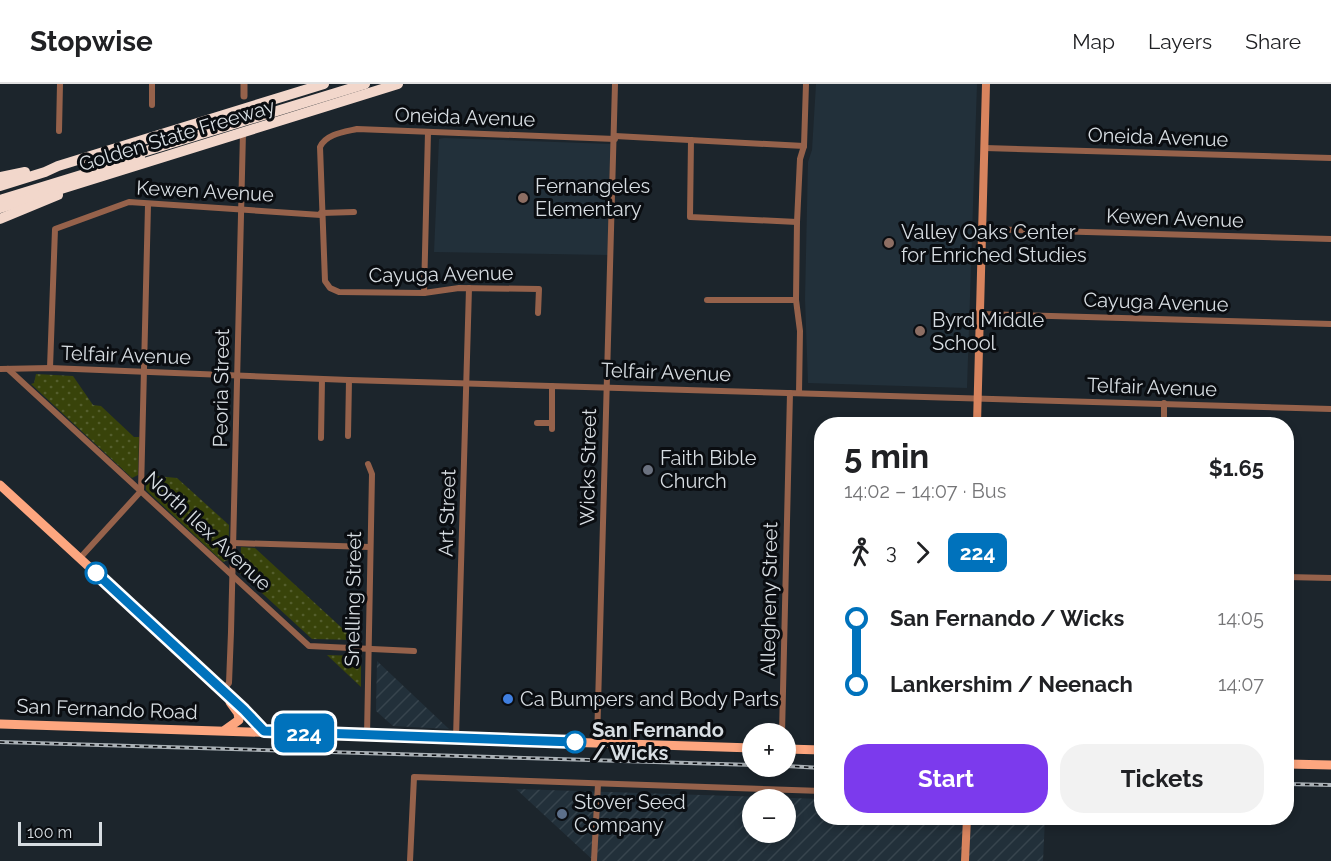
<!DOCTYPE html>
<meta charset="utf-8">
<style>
body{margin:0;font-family:Raleway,sans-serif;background:#f2f2f2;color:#202124;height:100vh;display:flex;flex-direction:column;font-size:22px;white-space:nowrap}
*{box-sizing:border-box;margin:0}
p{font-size:20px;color:#757577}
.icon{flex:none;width:33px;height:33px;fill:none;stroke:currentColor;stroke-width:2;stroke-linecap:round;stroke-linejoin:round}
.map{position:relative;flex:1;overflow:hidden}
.details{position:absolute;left:814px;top:333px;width:480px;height:408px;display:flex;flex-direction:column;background:#fff;border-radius:24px;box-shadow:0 3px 9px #0003}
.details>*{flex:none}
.badge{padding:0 12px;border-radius:9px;font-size:21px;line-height:39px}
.controls{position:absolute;left:742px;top:639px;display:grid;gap:12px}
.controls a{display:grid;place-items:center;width:54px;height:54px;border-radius:50%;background:#fff;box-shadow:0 3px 9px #0003;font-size:30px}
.scale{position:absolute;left:18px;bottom:15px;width:84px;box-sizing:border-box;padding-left:6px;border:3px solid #d7dde2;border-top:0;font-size:16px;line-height:21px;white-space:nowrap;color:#d7dde2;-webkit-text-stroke:4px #0a0d11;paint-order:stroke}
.map>.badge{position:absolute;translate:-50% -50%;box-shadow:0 0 0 3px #fff}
.legs{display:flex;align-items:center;gap:9px;height:66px;padding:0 30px;font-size:20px}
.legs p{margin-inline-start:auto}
.headline{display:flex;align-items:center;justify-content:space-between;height:102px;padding:0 30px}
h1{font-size:33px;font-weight:700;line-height:45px}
.button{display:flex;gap:12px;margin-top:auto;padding:12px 30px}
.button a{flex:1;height:69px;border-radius:24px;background:#7c3aed;color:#fff;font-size:24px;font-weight:700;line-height:69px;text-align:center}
.button a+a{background:#f2f2f2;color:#202124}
ul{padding:0 30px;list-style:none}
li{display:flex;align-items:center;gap:21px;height:66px;font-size:22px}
li i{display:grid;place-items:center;width:9px;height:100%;margin:0 8px;background:currentColor}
li i::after{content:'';width:15px;height:15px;margin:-8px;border:4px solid;border-radius:50%;background:#fff}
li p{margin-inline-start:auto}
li:first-child i{background:linear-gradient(#0000 50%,currentColor 0)}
li:last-child i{background:linear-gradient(currentColor 50%,#0000 0)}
header{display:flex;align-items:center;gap:36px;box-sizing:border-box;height:84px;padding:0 30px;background:#fff;border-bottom:2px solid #e0e0e0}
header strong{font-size:28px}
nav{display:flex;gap:33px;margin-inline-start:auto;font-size:21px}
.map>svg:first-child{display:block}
</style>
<header>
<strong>Stopwise</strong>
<nav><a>Map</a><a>Layers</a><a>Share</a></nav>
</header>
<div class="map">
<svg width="1331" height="777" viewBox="0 0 1331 777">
<defs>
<pattern id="industrial-furrows" width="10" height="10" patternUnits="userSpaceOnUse" patternTransform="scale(1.5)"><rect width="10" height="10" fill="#22303a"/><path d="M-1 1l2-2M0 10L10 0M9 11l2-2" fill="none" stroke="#37444d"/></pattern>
<pattern id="grass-dots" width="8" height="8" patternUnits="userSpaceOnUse" patternTransform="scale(1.5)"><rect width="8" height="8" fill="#38430a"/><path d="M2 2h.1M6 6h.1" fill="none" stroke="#545e2d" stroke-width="1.8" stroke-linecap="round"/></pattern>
</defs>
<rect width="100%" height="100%" fill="#1c252c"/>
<!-- industrial -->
<g fill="url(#industrial-furrows)" fill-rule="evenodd">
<path d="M377,577L449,645L393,642L376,627Z"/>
<path d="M516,705L822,715V734H1045L1043,777H594ZM753,716H786V748H753Z"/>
</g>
<!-- built -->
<g fill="#22303a">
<path d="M816,0H977L967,304L808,299L805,215L808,78L812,66Z"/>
<path d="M444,54L611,60L608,171L434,168L439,55Z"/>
</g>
<!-- grass -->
<g fill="url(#grass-dots)">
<path d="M36,290L73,292L93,321L101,322L134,353H139L138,391L132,394L31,300L34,299Z"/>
<path d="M146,391L177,394L229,441L228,476L223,478L146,406Z"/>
<path d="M241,463L255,464L355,556L312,555L240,489Z"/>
<path d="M327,571L361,572V603Z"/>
</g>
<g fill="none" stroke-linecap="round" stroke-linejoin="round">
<!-- minor -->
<g stroke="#96624b" stroke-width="6">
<path d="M152,21V0"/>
<path d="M59,47L60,0"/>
<path d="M615,52L804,62"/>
<path d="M691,56L690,133L797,138"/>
<path d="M985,64L1331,74"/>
<path d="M321,129L354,128"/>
<path d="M982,145L1331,155"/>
<path d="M424,209L428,48"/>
<path d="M707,216H796"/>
<path d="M538,229L539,205L459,204L424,209L339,208L330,204L325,197L320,63C326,50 344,48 357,45L615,55"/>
<path d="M980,230L1331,240"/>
<path d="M50,284L55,145L129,118L321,131"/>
<path d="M0,285L50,284L349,296L1331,325"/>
<path d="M8,285L309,562L414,567"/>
<path d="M799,309L800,247L796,216L797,138L800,75L804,62L806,0"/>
<path d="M537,339H552"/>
<path d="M1164,340V319"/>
<path d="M552,345V302"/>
<path d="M348,352L349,296"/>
<path d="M321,354L322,295"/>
<path d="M233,459L370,463"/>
<path d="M80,474L141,407L148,121"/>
<path d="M1287,493L1331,494"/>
<path d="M223,606L229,599L231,548L243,48"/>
<path d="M782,650L790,309"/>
<path d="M367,652L372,390L368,380"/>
<path d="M456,654L469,204"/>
<path d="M597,658L615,0"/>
<path d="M410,777L414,693L822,707"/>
<path d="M594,777L598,700"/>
</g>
<!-- tertiary -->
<path stroke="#96624b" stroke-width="7" d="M244,12V0"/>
<!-- secondary -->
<g stroke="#d8845e" stroke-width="8">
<path d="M977,340L986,0"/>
<path d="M965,777L967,734"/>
</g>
<!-- primary -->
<g stroke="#fda67f" stroke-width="9">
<path d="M0,401L223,606L257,638L264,647"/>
<path d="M0,640L753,664"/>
<path d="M225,646L239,636L238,629L230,618"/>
<path d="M786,665L822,666"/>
<path d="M1287,680L1331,681"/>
</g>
<!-- motorway -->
<g stroke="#f2d7cb" stroke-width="10">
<path d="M133,71L365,0"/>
<path d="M0,93L25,88"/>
<path d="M0,102L45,88L58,82L324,0"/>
<path d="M0,116L140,73"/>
<path d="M0,124L398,0"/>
<path d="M0,135L58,111"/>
</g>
<!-- rail casing -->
<g stroke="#aab1b6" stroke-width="4">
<g id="rail">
<path d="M0,658L753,681"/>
<path d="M786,682L822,684"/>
<path d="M1287,700L1331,701"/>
</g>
</g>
<!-- rail -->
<use href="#rail" stroke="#0a0d11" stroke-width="1.5" stroke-dasharray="4.5" stroke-linecap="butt"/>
</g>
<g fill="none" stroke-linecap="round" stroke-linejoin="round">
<!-- line-1 casing -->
<g stroke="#fff" stroke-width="14">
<path id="line-1" d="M96,489L244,626L264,647L575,658"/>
</g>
<!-- line-1 -->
<use href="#line-1" stroke="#0072bc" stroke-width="9"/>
</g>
<!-- markers -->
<g fill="#8d6e63" stroke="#0a0d11" stroke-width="2">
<circle cx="523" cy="114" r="6"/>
<circle cx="889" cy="159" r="6"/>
<circle cx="920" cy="247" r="6"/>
</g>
<circle fill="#6b7280" stroke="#0a0d11" stroke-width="2" cx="648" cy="386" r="6"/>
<g fill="#fff" stroke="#0072bc" stroke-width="3">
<circle cx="96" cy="489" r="10"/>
<circle cx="575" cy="658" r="10"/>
</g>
<circle fill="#3f7fe0" stroke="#0a0d11" stroke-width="2" cx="508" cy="615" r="6"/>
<circle fill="#5c6f8a" stroke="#0a0d11" stroke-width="2" cx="562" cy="730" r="6"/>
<g text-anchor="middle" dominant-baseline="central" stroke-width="6" stroke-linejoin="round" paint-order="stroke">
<!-- street labels -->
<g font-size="20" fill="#d7dde2" stroke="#0a0d11">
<text transform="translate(465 33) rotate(2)">Oneida Avenue</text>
<text transform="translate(177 51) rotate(-17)">Golden State Freeway</text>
<text transform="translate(1158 53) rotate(2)">Oneida Avenue</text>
<text transform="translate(205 107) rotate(3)">Kewen Avenue</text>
<text transform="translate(1175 134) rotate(2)">Kewen Avenue</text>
<text transform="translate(441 190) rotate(-1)">Cayuga Avenue</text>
<text transform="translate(1156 218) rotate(2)">Cayuga Avenue</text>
<text transform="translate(126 271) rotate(2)">Telfair Avenue</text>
<text transform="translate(666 288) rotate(2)">Telfair Avenue</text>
<text transform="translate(1152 303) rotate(2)">Telfair Avenue</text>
<text transform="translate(221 304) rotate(-89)">Peoria Street</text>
<text transform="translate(588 383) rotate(-89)">Wicks Street</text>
<text transform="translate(447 429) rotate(-88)">Art Street</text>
<text transform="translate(208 447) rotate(43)">North Ilex Avenue</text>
<text transform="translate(353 515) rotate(-89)">Snelling Street</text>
<text transform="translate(769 515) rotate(-89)">Allegheny Street</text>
<text transform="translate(107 625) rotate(2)">San Fernando Road</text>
</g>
<!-- poi labels -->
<g font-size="20" fill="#d7dde2" stroke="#0a0d11" text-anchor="start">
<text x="535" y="102">Fernangeles<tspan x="535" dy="23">Elementary</tspan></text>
<text x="901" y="148">Valley Oaks Center<tspan x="901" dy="23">for Enriched Studies</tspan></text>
<text x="932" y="236">Byrd Middle<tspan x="932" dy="23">School</tspan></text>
<text x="660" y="374">Faith Bible<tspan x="660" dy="23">Church</tspan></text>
<text x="520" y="615">Ca Bumpers and Body Parts</text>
<text x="574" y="718">Stover Seed<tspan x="574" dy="23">Company</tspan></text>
</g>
<!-- stop labels -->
<g font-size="20" font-weight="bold" fill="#d7dde2" stroke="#0a0d11" text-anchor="start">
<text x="592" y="646">San Fernando<tspan x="592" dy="23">/ Wicks</tspan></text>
</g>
</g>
</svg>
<div class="controls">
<a>+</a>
<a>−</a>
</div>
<div class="scale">100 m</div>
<b class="badge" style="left:304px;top:649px;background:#0072bc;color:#fff">224</b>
<section class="details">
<div class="headline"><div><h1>5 min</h1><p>14:02 – 14:07 · Bus</p></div><b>$1.65</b></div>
<div class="legs"><svg class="icon" aria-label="walk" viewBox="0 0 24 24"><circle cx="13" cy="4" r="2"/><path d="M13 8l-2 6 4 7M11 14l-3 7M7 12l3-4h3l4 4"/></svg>3<svg class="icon" aria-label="forward" viewBox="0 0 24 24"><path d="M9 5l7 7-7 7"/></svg><b class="badge" style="background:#0072bc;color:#fff">224</b></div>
<ul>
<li><i style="color:#0072bc"></i><b>San Fernando / Wicks</b><p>14:05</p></li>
<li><i style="color:#0072bc"></i><b>Lankershim / Neenach</b><p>14:07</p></li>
</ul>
<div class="button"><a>Start</a><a>Tickets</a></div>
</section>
</div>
